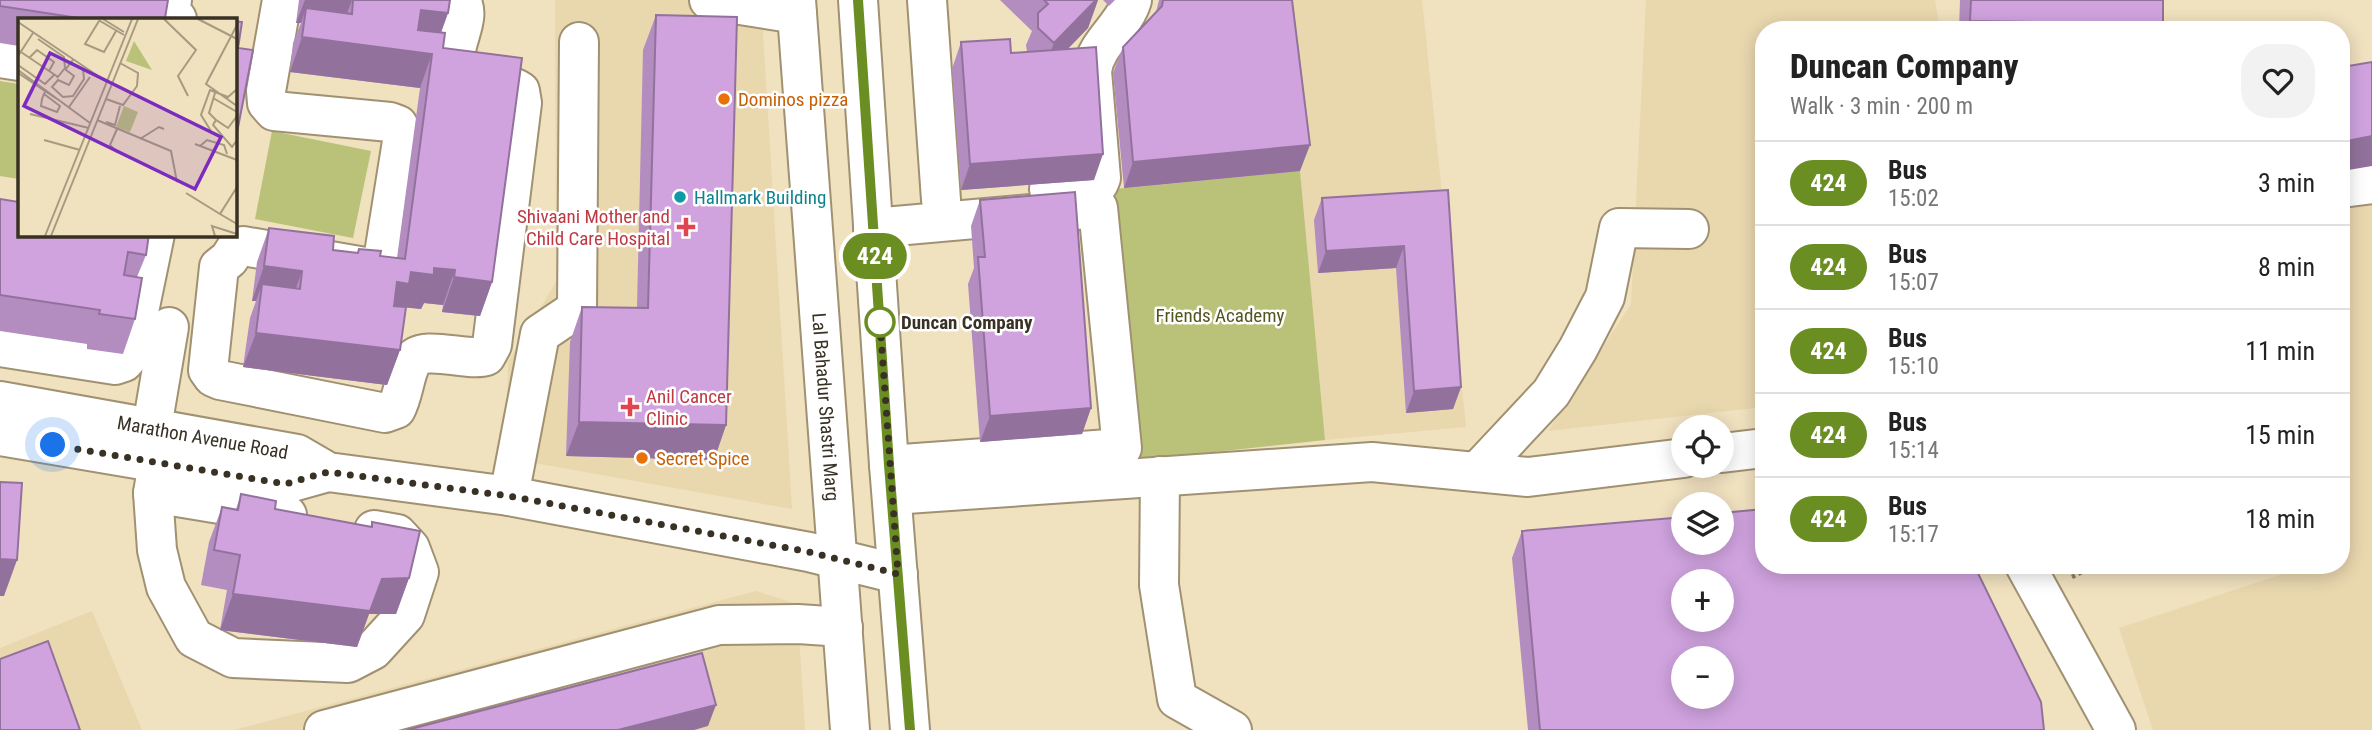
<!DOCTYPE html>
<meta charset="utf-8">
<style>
body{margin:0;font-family:"Roboto Condensed",sans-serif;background:#f2f2f2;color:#222;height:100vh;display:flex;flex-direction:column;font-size:26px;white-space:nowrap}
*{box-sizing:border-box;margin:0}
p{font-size:23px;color:#767676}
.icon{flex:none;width:38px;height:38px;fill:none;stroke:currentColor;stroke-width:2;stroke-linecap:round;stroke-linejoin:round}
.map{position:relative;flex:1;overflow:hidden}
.sheet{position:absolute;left:1755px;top:21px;width:595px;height:553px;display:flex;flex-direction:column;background:#fff;border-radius:28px;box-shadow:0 4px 18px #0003}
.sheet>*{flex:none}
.badge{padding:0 14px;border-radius:23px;font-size:24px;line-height:46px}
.fabs{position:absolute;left:1671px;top:415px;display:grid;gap:14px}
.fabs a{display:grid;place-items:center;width:63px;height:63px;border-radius:50%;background:#fff;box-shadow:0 4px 18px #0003;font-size:35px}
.you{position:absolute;width:35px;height:35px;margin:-18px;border:5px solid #fff;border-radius:50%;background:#1a73e8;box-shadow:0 0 0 10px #1a73e833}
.map>.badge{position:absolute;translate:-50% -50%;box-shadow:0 0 0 4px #fff}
.round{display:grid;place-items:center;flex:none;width:74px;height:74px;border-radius:28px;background:#f2f2f2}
.head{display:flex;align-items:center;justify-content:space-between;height:119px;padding:0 35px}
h1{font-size:33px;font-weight:800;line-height:52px}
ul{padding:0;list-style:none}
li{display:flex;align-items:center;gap:21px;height:84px;padding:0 35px;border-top:2px solid #e0e0e0}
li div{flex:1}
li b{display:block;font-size:26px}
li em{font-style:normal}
li .badge{min-width:77px;font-weight:700;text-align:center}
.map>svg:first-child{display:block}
</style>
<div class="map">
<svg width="2372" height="730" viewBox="0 0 2372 730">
<rect width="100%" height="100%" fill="#f0e1bf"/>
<!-- built -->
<g fill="#e9d7ae">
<path d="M555,0H761L792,509L507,458L508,362L556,282Z"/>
<path d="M1279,0H1422L1466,427L1325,440L1300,171Z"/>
<path d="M1646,0H1935L1940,30H1764V407L1548,431L1631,304Z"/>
<path d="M2372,196V730H2153L2119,628L2301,568V565H2342V200Z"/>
<path d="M756,591L797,604L805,730H234Z"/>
<path d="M92,611L142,730H0V648Z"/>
</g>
<!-- green -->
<g fill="#bac178">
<path d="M0,81L19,84V179L0,176Z"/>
<path d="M272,131L371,151L353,238L255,219Z"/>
<path d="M1300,171L1325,440L1141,460L1115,189Z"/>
</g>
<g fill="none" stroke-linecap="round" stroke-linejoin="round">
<!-- minor casing -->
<g stroke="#a09172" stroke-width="42">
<g id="minor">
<path d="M172,0L170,10L177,19"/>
<path d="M282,0L266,91L267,103L274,111L390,122L398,125L403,135L384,254L377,265L365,267L243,246L236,248L229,259L219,267L208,370L213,377L220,380L385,413L396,409C404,394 404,376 412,361C422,344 468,362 486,356L492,345L522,103L520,91C503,79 467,82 459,69C446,50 475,18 460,0"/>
<path d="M709,0L797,14"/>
<path d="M927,0L941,200"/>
<path d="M0,58L19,61"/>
<path d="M2342,188L2372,184"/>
<path d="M1049,189L1093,185L1099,183L1101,178L1092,71C1096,42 1124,27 1132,0"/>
<path d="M873,228L1098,208L1122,448L889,465"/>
<path d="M0,347L115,365L124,362L130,355L155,234"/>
<path id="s1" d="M0,401L297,454L328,472L509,496L809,552L898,574"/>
<path d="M152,427L169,327"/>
<path d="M0,436L285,484L328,472"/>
<path d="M1722,453L1764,448"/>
<path d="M158,462L153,493L157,550L166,587L194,638L233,658L348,663L373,650L405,615L419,572L410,548L397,534L374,530"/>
<path d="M1477,472L1551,393L1578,349L1605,297L1619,228L1689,229"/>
<path d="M1160,476L1159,585L1177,699L1232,730"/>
<path d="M153,493L287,515"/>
<path d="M892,495L1372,462L1528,477L1684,458"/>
<path d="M509,496L540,334L577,309L579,42"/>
<path d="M2025,565L2116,730"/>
<path d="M324,730L719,625L798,624L843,627"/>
</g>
</g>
<!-- major casing -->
<g stroke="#a09172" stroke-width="42">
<g id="major">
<path id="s2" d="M796,0L850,730"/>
<path d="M858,0L889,465L910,730"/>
</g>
</g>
<!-- path -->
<path stroke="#8c826b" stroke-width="4.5" stroke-dasharray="3.5 3.5" stroke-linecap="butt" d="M2072,577L2096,565"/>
<!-- minor -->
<use href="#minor" stroke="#fff" stroke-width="38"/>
<!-- major -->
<use href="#major" stroke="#fff" stroke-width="38"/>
</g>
<!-- wall -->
<g fill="#b38cc0">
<path d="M0,0L165,18L174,19H19V46L0,43Z"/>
<path d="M299,0H450L448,13L441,33L492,282L480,316L442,312L443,305L424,303L421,309L406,307L400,350L387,385L243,367L250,318L256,301H252L257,262L269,228L333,250L357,253L359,249L380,256L397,258L420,88L290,72L293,43L301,23H296Z"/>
<path d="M1000,0H1098L1088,28L1068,49L1094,180L961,190L952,69L961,42L1011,53L1027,52L1026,45L1032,31Z"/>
<path d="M1103,0H1115L1109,6Z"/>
<path d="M1159,0H1292L1300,171L1124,188L1113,73L1123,47L1156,12Z"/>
<path d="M1960,0H2163V24L2161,30H1959Z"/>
<path d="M656,15L726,425L714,460L566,456L570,342L582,307L637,308L643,50Z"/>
<path d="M1448,190L1461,387L1453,409L1406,413L1396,268L1318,273L1314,220L1322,198Z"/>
<path d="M0,199L146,255L137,277L135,319L123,354L87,349V344L0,331Z"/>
<path d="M980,200L1091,408L1082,434L980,442L968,284L974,268L971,226Z"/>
<path d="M241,494L275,509L370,527L372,522L409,578L396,614H369L357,647L220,630L227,590L201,585L209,542L222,507L236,509Z"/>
<path d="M1522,531L2044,730H1528L1512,558Z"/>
</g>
<!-- shaded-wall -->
<g fill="#92729c">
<path d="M305,0H352L341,29L306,8L301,23H296Z"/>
<path d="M1096,0H1098L1088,28L1042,75L1054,43Z"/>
<path d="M421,10L448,13L435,48L408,44Z"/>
<path d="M1970,21L2163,24L2161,30H1967Z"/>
<path d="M302,37L432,54L420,88L290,72Z"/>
<path d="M2372,136V166L2342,171V142Z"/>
<path d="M1310,145L1300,171L1124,188L1133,162Z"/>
<path d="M1103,154L1094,180L961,190L970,164Z"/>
<path d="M1404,246L1396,268L1318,273L1326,251Z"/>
<path d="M264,266L302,271L290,305L262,284L256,301H252Z"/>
<path d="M434,268L455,270L443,305L424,303L421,309L400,307L384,317L397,282L411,272Z"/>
<path d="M454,277L492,282L480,316L442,312Z"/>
<path d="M256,333L400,350L387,385L243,367Z"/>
<path d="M1461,387L1453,409L1406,413L1414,391Z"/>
<path d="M1091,408L1082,434L980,442L990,416Z"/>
<path d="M579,422L726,425L714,460L566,456Z"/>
<path d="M0,559L17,560L4,596H0Z"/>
<path d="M409,578L396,614H369L357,647L220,630L233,594L382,579Z"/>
<path d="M716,705L708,726L694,730H618Z"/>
</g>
<!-- building -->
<g fill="#d0a3df" stroke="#92729c" stroke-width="2" fill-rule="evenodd">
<path d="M0,0H168L165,18L174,19H85L0,6Z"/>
<path d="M353,0H450L448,13L421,10L418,30L445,33L443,48L522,58L492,282L454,277L455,270L434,268V275L411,272L409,284L397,282L394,306L406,307L400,350L256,333L262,284L300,289L302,271L264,266L269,228L334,236L333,250L358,253L359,249L381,251L380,256L405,259L432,54L302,37L306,8L352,14Z"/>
<path d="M1044,0H1096L1054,43L1038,28V13L1048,4Z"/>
<path d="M1163,0H1292L1310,145L1133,162L1123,47L1162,6Z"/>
<path d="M1971,0H2163V24L1970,21Z"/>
<path d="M656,15L737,17L726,425L579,422L582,307L648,308Z"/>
<path d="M234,21L242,22L238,48L253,50L234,148Z"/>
<path d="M1010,39L1011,53L1096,47L1103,154L970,164L961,42Z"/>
<path d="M2372,62V136L2342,142V67Z"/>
<path d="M1448,190L1461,387L1414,391L1404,246L1326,251L1322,198Z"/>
<path d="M1075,192L1091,408L990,416L978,257H985L980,200Z"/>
<path d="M0,199L19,202V234H149L146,255L128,252L124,275L142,278L135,319L99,314L100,310L0,295Z"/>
<path d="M0,482L22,483L17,560L0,559Z"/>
<path d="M241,494L276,501L275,509L372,527V522L420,531L409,578L382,579L370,611L233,594L240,555L214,550L222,507L238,510Z"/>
<path d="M1764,509V565H1974L2041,702L2044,730H1540L1522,531L1684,517V542H1722V513ZM1684,581H1722V620H1684ZM1684,658H1722V696H1684Z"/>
<path d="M48,641L80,730H0V659Z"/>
<path d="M702,653L716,705L618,730H407Z"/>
</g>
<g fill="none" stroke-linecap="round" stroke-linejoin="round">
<!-- line casing -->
<g stroke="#fff" stroke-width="16">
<path id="line" d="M858,0L889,465L910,730"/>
</g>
<!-- line -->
<use href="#line" stroke="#6b8e23" stroke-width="10"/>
<!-- walk -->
<path stroke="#383124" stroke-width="7" stroke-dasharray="0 12.6" d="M53,445L285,484L328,472L509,496L809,552L898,574L880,322"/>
</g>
<!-- markers -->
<g fill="#e8710a" stroke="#fff" stroke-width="2.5">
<circle cx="724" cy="99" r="7"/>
<circle cx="642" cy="458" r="7"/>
</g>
<circle fill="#0f9aa8" stroke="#fff" stroke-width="2.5" cx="680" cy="197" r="7"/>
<g fill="#e0444e" stroke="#fff" stroke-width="2.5">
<path d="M682.5 216.5h7v7h7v7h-7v7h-7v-7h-7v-7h7z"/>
<path d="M626.5 396.5h7v7h7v7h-7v7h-7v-7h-7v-7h7z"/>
</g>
<circle fill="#fff" stroke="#6b8e23" stroke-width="3.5" cx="880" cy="322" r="14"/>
<g text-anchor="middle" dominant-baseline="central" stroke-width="5" stroke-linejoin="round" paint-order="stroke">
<!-- food labels -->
<g font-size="19" fill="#c56008" stroke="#fff" text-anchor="start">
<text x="738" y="99">Dominos pizza</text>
<text x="656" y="458">Secret Spice</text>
</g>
<!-- culture labels -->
<g font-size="19" fill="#0d838f" stroke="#fff" text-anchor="start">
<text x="694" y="197">Hallmark Building</text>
</g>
<!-- health labels -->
<g font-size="19" fill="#be3a42" stroke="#fff" text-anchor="end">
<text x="670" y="216">Shivaani Mother and<tspan x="670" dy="22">Child Care Hospital</tspan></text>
<text x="646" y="396" text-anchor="start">Anil Cancer<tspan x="646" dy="22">Clinic</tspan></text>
</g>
<!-- park labels -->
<g font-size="19" fill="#52561f" stroke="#fff">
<text x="1220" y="315">Friends Academy</text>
</g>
<!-- stop labels -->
<g font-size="19" font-weight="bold" fill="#383124" stroke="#fff" text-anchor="start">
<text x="901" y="322">Duncan Company</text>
</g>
<!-- street labels -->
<g font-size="19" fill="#383124" stroke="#fff">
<text stroke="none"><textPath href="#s2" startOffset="408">Lal Bahadur Shastri Marg</textPath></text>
<text stroke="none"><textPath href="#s1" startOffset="206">Marathon Avenue Road</textPath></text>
</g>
</g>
<!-- overview -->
<g transform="translate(18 18)">
<rect width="219" height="219" fill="#f0e1bf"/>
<path d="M116,23L134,52L108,43ZM106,88L120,94L112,114L98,109Z" fill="#bac178"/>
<path fill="none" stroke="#a69b81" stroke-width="2" d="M85,1L106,14M146,1L178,32L160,58L170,78M180,1L219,21M0,4L89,64M219,7L188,66L219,88M98,13L86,34L67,26L81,3H82L106,17M20,21L46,39L47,50L39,60M0,32L40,59M0,38L15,15M11,40L19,32L36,44L31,53M53,44L65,51L66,61L55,78L45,79L34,69L40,62L51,67L56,58L48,52V51L53,44L55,42M0,47L27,66L36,57M0,52L72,105M0,55L39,81M197,75L191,95L198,102M26,76L42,88L39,94L23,88L24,81L26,76L27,74M195,80L219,94M88,81L105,87L119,68L120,55L102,45M51,89L72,59M12,96L71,110M219,98L210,110L198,102L195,107L214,129L219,122M79,102L153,133L159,164M88,104L97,107L102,88M99,111L92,127L99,134M193,113L183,97L192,72L210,79L219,71M122,121L141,109L146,111M26,122L62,132M177,126L219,142M182,128L189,122L206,127L209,136M219,169L202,196L219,206M168,175L202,196M27,218L114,1M33,218L120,1M197,218L194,208L219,216"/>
<path fill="#7b2cbf" fill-opacity="0.15" stroke="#7b2cbf" stroke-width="3.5" d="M32,35L203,119L177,171L6,88Z"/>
<rect width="219" height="219" fill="none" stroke="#383124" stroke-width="3.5"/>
</g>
</svg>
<div class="fabs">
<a><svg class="icon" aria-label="locate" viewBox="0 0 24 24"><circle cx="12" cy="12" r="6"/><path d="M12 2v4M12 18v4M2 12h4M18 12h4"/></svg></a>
<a><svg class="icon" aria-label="layers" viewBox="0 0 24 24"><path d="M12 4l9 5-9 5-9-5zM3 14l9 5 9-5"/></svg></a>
<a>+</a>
<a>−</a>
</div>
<div class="you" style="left:53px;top:445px"></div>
<b class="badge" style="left:875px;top:256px;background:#6b8e23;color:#fff">424</b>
<section class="sheet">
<div class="head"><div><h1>Duncan Company</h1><p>Walk · 3 min · 200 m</p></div><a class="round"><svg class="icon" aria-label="heart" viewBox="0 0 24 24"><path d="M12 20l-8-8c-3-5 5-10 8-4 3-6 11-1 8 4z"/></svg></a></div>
<ul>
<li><span class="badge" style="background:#6b8e23;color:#fff">424</span><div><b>Bus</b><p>15:02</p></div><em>3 min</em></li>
<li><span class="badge" style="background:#6b8e23;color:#fff">424</span><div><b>Bus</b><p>15:07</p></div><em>8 min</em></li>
<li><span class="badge" style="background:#6b8e23;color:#fff">424</span><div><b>Bus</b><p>15:10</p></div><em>11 min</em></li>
<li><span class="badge" style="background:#6b8e23;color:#fff">424</span><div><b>Bus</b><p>15:14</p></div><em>15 min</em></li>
<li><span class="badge" style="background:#6b8e23;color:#fff">424</span><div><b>Bus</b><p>15:17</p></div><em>18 min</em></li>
</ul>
</section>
</div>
